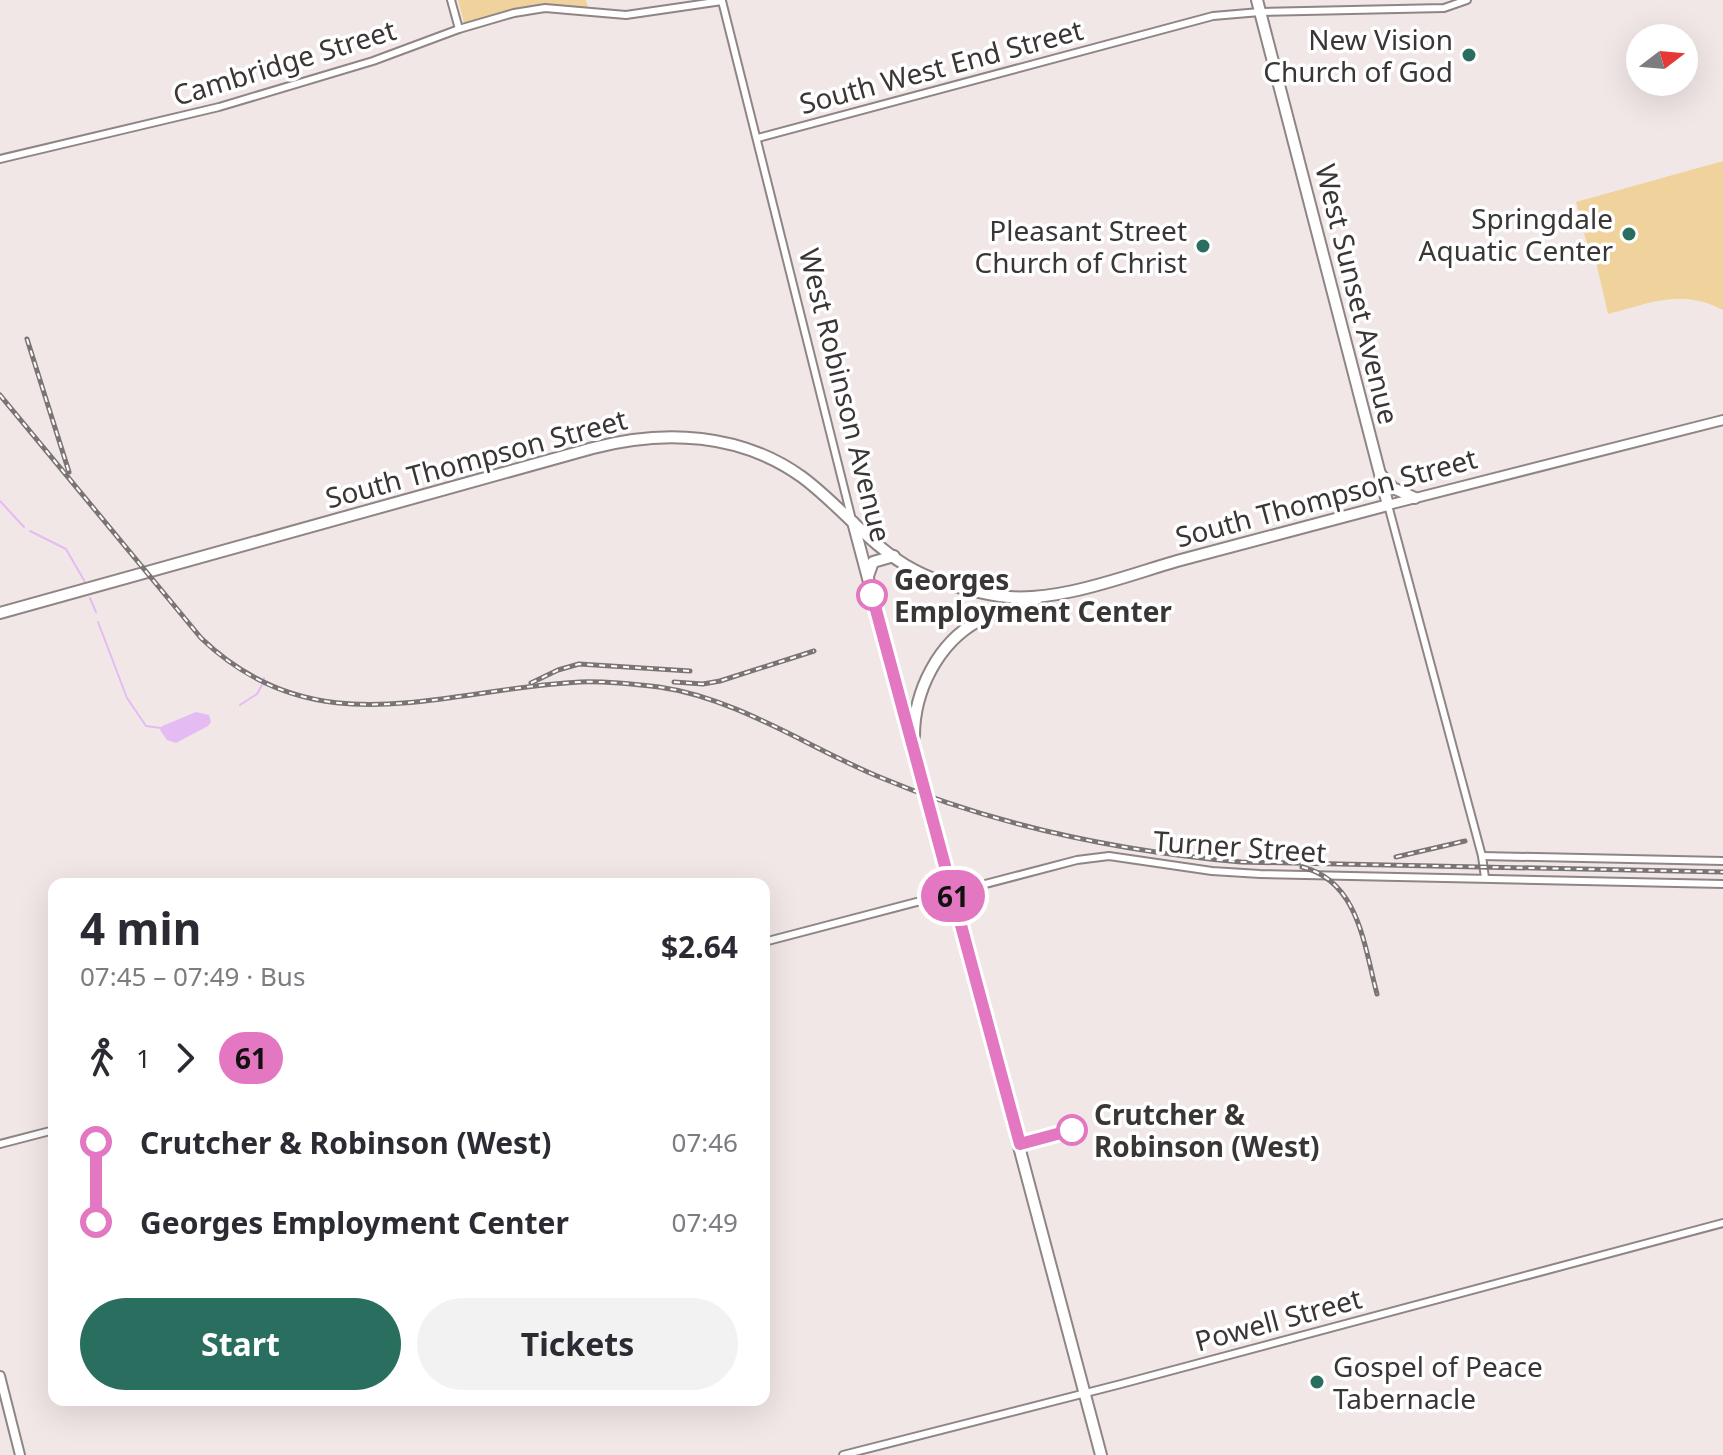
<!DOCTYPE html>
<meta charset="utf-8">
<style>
body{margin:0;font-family:"Noto Sans",sans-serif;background:#f2f2f3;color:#2b2b33;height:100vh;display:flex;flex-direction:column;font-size:30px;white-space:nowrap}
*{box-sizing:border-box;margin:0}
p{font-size:26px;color:#7c7c81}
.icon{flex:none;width:44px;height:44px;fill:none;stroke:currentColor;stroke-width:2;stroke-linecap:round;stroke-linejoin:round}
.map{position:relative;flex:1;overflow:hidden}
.side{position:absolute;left:48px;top:878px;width:722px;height:528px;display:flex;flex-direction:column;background:#fff;border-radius:16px;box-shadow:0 8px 32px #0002}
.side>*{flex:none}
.badge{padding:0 16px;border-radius:26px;font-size:28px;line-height:52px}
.needle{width:52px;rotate:74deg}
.tools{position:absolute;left:1626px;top:24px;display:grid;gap:16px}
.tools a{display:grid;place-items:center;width:72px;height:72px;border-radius:50%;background:#fff;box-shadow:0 8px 32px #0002;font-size:40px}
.map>.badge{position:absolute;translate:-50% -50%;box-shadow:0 0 0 4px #fff}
.legs{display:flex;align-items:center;gap:12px;height:88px;padding:0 32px;font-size:26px}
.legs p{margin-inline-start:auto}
.head{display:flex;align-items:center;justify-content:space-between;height:136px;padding:0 32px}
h1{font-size:44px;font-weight:700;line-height:60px}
.primary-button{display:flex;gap:16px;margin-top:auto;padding:16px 32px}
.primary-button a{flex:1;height:92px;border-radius:48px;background:#2a6e60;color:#fff;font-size:32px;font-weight:700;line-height:92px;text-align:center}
.primary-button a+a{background:#f2f2f3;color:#2b2b33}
ul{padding:0 32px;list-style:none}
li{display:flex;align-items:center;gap:28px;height:80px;font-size:30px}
li i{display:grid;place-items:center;width:12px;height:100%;margin:0 10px;background:currentColor}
li i::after{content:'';width:20px;height:20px;margin:-10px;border:6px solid;border-radius:50%;background:#fff}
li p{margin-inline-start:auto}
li:first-child i{background:linear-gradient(#0000 50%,currentColor 0)}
li:last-child i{background:linear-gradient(currentColor 50%,#0000 0)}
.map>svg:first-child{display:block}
</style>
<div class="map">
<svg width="1723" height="1455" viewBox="0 0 1723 1455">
<rect width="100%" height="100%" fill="#f2e7e7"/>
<!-- green -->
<g fill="#f0d39c">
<path d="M458,0H586L588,8C535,0 514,8 464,23Z"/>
<path d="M1723,161V310C1681,288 1651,303 1608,314L1593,249L1587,244L1576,202Z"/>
</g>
<!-- water -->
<path fill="#e5bbf4" d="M196,712L209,715L211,722L208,726L176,743L167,740L160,730L162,726Z"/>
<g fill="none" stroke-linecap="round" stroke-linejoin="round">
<!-- stream -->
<g stroke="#e5bbf4" stroke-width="2">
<path d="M0,501L24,527"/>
<path d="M30,531L66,549L85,582"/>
<path d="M90,598L96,612"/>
<path d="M98,622L127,698L146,726L161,728"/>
<path d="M263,681L264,678"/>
<path d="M240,705L257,694L262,685"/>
</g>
<!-- minor casing -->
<g stroke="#8e8584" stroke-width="10">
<g id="minor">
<path d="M451,0L459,29"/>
<path d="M758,138L1213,16L1260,12L1444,8L1467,0"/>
<path d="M0,159L219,107L373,61L459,29L514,13L545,8L626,15L722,1L852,520"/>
<path d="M1388,505L1482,856L1485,878"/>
<path d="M1482,856L1723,861"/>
<path d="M764,942L1077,860L1109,856L1212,871L1260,874L1723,884"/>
<path d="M0,1144L54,1130"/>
<path d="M843,1455L1121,1384L1723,1223"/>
</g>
</g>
<!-- major casing -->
<g stroke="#8e8584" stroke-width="12">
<g id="major">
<path d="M1388,505L1723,420"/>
<path d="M0,1376L20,1455"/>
</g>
</g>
<!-- highway casing -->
<g stroke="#8e8584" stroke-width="14">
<g id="highway">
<path d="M1381,475L1393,488L1415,498"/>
<path d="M853,522L1101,1455"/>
<path d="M868,576L873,562L894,556"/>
<path d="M0,613L593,448C664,429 741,433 802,477C840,505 871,547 914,570C940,584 970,591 1000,596C1055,604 1125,576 1177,561C1247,542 1318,524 1388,505L1257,0"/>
<path d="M914,736C914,691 938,643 978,621C997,611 1017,606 1037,599"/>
</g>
</g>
<!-- minor -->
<use href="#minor" stroke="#fff" stroke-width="6"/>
<!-- major -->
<use href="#major" stroke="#fff" stroke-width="8"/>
<!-- highway -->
<use href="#highway" stroke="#fff" stroke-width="10"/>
<!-- rail casing -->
<g stroke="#7a7474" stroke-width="5">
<g id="rail">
<path d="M27,339L69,472"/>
<path d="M0,395L201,638C317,749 441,689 580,682C606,681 633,684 659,687C736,698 806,746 877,776C993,825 1116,851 1241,862L1723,872"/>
<path d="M674,682L703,684L720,681L814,651"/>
<path d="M531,683L558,670L579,664L690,671"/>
<path d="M1396,857L1465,841"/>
<path d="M1302,867C1359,881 1364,946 1377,994"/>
</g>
</g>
<!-- rail -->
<use href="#rail" stroke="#fff" stroke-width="2" stroke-dasharray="6" stroke-linecap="butt"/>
</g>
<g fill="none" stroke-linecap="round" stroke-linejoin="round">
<!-- line-1 casing -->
<g stroke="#fff" stroke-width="18">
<path id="line-1" d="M872,595L1020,1144L1072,1130"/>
</g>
<!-- line-1 -->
<use href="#line-1" stroke="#e377c2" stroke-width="12"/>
</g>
<!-- markers -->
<g fill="#2a6e60" stroke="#fff" stroke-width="3">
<circle cx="1469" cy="55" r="8"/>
<circle cx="1629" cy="234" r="8"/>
<circle cx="1203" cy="246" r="8"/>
<circle cx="1317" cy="1382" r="8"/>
</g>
<g fill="#fff" stroke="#e377c2" stroke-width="4">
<circle cx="872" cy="595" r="14"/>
<circle cx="1072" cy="1130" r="14"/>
</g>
<g text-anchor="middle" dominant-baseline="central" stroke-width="7" stroke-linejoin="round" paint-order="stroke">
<!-- poi labels -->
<g font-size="28" fill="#3a3636" stroke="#fff" text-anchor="end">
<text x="1453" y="39">New Vision<tspan x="1453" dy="32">Church of God</tspan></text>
<text x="1613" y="218">Springdale<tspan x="1613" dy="32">Aquatic Center</tspan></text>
<text x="1187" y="230">Pleasant Street<tspan x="1187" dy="32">Church of Christ</tspan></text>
<text x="1333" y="1366" text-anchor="start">Gospel of Peace<tspan x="1333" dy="32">Tabernacle</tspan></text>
</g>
<!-- street labels -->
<g font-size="28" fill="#3a3636" stroke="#fff">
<text transform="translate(284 62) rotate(-17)">Cambridge Street</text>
<text transform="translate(941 66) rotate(-15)">South West End Street</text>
<text transform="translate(1358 294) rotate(76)">West Sunset Avenue</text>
<text transform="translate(846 395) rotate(76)">West Robinson Avenue</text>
<text transform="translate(476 458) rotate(-15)">South Thompson Street</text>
<text transform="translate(1326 497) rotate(-15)">South Thompson Street</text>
<text transform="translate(1240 846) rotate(4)">Turner Street</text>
<text transform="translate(1278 1319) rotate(-15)">Powell Street</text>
</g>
<!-- stop labels -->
<g font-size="28" font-weight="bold" fill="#3a3636" stroke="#fff" text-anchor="start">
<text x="894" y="579">Georges<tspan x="894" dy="32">Employment Center</tspan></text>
<text x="1094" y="1114">Crutcher &amp;<tspan x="1094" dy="32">Robinson (West)</tspan></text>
</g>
</g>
</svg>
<div class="tools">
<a><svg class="needle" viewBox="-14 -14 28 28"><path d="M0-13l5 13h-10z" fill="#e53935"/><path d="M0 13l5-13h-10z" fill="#7c7c81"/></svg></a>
</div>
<b class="badge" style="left:953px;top:896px;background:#e377c2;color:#111">61</b>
<section class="side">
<div class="head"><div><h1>4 min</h1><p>07:45 – 07:49 · Bus</p></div><b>$2.64</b></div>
<div class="legs"><svg class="icon" aria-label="walk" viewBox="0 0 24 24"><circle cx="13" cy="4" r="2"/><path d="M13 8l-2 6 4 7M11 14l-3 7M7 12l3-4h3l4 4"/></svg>1<svg class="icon" aria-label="forward" viewBox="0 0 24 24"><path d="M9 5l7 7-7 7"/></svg><b class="badge" style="background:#e377c2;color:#111">61</b></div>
<ul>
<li><i style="color:#e377c2"></i><b>Crutcher &amp; Robinson (West)</b><p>07:46</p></li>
<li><i style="color:#e377c2"></i><b>Georges Employment Center</b><p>07:49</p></li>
</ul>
<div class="primary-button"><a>Start</a><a>Tickets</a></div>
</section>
</div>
